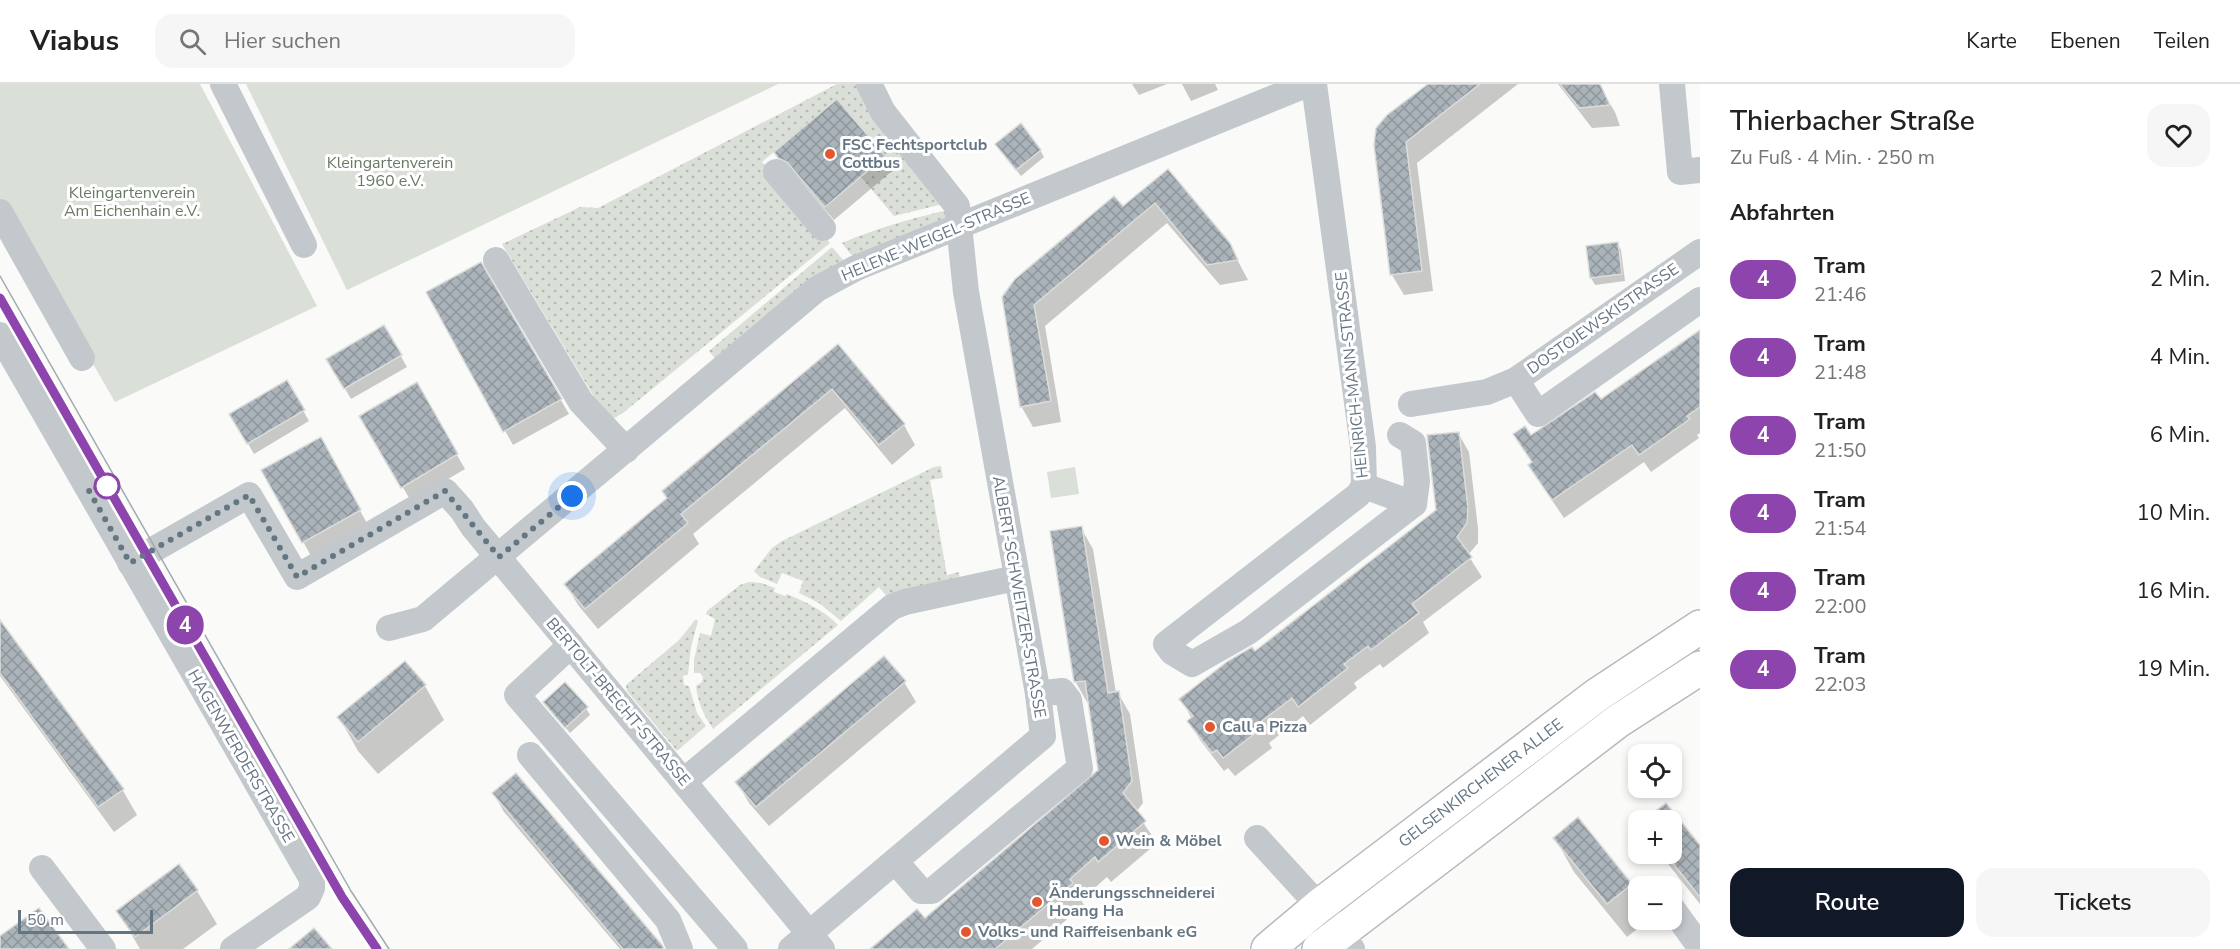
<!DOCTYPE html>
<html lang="de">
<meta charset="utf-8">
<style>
body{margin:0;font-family:"Nunito Sans",sans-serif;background:#f6f6f6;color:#222;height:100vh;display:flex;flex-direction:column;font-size:22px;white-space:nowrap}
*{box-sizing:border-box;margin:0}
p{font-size:20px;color:#767676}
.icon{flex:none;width:33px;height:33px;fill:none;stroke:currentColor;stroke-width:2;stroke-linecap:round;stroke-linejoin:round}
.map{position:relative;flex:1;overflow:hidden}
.panel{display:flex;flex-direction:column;background:#fff;width:540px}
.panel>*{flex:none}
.badge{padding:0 12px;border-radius:20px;font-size:21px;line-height:39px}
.fabs{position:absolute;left:1628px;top:660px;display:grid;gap:12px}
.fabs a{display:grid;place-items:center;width:54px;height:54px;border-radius:12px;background:#fff;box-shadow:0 3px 9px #0003;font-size:30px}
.scale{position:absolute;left:18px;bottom:15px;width:135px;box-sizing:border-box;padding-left:6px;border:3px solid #657683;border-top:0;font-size:16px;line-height:21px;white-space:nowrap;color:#657683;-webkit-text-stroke:4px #fff;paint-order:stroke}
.you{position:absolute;width:30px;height:30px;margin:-15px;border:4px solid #fff;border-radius:50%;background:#1a73e8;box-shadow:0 0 0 9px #1a73e833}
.map>.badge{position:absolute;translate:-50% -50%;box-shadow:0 0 0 3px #fff}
h2{padding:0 30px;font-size:22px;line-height:54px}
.round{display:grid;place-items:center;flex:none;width:63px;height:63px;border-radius:18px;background:#f6f6f6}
.headline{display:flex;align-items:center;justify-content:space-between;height:102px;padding:0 30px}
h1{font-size:28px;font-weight:600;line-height:45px}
.primary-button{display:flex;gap:12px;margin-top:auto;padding:12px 30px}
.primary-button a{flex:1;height:69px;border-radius:18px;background:#111827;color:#fff;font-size:24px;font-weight:600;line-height:69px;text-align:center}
.primary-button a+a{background:#f6f6f6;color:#222}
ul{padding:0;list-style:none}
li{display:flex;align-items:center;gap:18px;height:78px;padding:0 30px}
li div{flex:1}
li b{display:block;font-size:22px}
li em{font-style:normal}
li .badge{min-width:66px;font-weight:700;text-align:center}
header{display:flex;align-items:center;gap:36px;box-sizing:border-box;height:84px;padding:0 30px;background:#fff;border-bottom:2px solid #e0e0e0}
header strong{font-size:28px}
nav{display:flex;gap:33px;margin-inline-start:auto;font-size:21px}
.search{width:420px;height:54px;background:#f6f6f6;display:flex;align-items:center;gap:15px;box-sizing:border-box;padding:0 21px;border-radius:18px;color:#767676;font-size:22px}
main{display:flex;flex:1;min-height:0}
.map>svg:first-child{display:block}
</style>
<header>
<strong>Viabus</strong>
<div class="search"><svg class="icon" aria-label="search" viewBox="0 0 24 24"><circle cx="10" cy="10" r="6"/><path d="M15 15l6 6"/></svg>Hier suchen</div>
<nav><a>Karte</a><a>Ebenen</a><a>Teilen</a></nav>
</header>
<main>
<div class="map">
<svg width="1700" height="865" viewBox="0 0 1700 865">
<defs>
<pattern id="grass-dots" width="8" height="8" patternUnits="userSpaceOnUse" patternTransform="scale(1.5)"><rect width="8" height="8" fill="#dadfd7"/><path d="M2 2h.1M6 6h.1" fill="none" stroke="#b4b9b4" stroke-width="1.8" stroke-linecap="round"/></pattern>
<pattern id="building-cross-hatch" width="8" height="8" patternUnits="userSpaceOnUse" patternTransform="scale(1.5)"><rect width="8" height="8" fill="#aab3b9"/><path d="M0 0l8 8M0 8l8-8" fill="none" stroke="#8e969c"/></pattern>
</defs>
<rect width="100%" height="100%" fill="#fafaf8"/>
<!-- grass -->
<g fill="url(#grass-dots)">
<path d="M837,0H861L947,119L894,132L861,93L885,72L837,15L762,78L830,159L623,329L613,335L605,331L502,160L580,123L598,124Z"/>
<path d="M949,126L951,134L856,177L842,159C877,144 912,134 949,126Z"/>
<path d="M832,163L845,178L716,276L709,267Z"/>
<path d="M941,382L943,394L930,396L947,491L959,488L960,495L892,519L879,503L841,537L819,519L799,509L803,497L782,489L777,500L760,493L754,487L772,464L782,457L934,383Z"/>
<path d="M749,498L761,499L775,504L774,508L785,512L787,510C805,518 824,526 838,541L713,645C703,630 698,619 696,602L702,598L703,593L700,589H694V576L700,549L711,552L715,535L706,530L707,527L740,501Z"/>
<path d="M696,535L698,537L691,563L688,590L683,592L684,601L689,602L697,629L706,642L677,667L627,607L626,601L679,556Z"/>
</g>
<!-- garden -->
<g fill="#dadfd7">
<path d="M0,0H200L317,222L115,318L0,119Z"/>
<path d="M246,0H778L347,206Z"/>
<path d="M1075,383L1079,410L1051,414L1047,388Z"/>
</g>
<!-- shadow -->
<g fill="#0003">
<path d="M1132,0H1167L1139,11Z"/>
<path d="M1182,0H1215L1218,6L1191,17Z"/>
<path d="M1430,0H1518L1417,79L1433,207L1404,211L1392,191L1375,61Z"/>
<path d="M1558,0H1598L1615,28L1620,42L1592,44Z"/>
<path d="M837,17L884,73L892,87L834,136L797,93L788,88L776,68Z"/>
<path d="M1040,66L1044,73L1021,92L1001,67Z"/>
<path d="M1167,87L1229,160L1248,196L1220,201L1167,139L1045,242L1061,338L1033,343L1021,322L1004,213L1123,124Z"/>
<path d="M1617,159L1621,166L1625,197L1595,201L1591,194L1588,163Z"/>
<path d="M481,180L569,330L513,361L428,209Z"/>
<path d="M384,243L407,283L351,315L328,275Z"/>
<path d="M1700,248V349L1697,351L1699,354L1651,388L1644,378L1564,434L1541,400L1530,382L1533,379L1515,351L1531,353L1600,318Z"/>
<path d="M838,262L904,341L915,361L892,381L845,324L693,450L699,460L598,545L578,521L566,500L668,415Z"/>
<path d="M287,298L309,337L254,370L231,330Z"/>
<path d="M416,300L465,385L411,417L361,333Z"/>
<path d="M1458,349L1469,368L1478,444V459L1468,471L1482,493L1423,538L1429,549L1383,584L1380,580L1354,599L1357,604L1310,641L1303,632L1269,659L1272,664L1235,692L1228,684L1224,687L1200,656L1189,637L1192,635L1181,615L1254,569L1438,427Z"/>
<path d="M320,355L368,441L311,472L264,387Z"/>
<path d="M1081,444L1093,465L1116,609H1118L1130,630L1143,719L1136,728L1157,759L1111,798L1107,793L1081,816L1084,821L1032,865H872L924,836L1100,687L1090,618H1087L1075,597Z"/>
<path d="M0,538L122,705L137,731L114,748L0,592Z"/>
<path d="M405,579L425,602L444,636L378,690L358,667L339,633Z"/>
<path d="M904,598L916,618L769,742L749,719L737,698Z"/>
<path d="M545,618L586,624L590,631L570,649Z"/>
<path d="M494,710L662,865H620L504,728Z"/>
<path d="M1666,721L1700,763V820L1660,770H1671V736H1646Z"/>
<path d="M1555,754L1631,801L1638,813V836H1649L1627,853L1574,788Z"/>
<path d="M179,782L197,807L217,840L183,865H140L118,827Z"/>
</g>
<!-- building -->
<g fill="url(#building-cross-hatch)" stroke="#dcdcda" stroke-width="1.5">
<path d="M1428,0H1480L1406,58L1422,187L1390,191L1374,61L1376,44L1387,31Z"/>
<path d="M1560,0H1600L1610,21L1579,24Z"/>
<path d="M837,15L885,72L825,123L787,78L778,74L774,68Z"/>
<path d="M1021,39L1041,66L1016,86L995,60Z"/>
<path d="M1168,85L1230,159L1238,176L1207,181L1155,119L1034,221L1051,317L1020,323L1002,213L1015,195L1114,112L1123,122Z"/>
<path d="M1618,158L1622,190L1590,194L1586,162Z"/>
<path d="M481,178L562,315L503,348L426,208Z"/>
<path d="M384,241L402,271L344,305L326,275Z"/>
<path d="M1700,246V323L1687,332L1690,335L1639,371L1632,361L1552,416L1528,381L1532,378L1513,350L1525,342L1531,351L1595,308L1601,315Z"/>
<path d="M838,260L905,340L879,361L832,305L681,430L688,439L585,525L564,500L667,414L662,407Z"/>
<path d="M287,296L305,326L247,360L229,330Z"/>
<path d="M417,298L458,370L401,404L359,332Z"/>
<path d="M1459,348L1468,424L1467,439L1457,453L1472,473L1412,520L1419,529L1371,566L1368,562L1344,580L1348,584L1298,623L1292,614L1258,640L1262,644L1223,674L1217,666L1212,669L1187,637L1193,632L1179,615L1228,577L1252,563L1255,567L1436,426L1427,351Z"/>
<path d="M321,353L361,426L302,459L261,386Z"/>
<path d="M1082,442L1108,609L1119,607L1132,697L1123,709L1146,737L1098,778L1095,773L1070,795L1073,799L995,865H870L917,825L925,834L1098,686L1085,597L1074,598L1050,447Z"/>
<path d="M0,536L124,705L98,723L0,589Z"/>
<path d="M884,572L906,597L756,723L735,698Z"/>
<path d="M405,577L426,601L358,658L337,633Z"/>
<path d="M565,598L588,623L565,644L543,618Z"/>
<path d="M516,689L662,861L664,865H623L492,709Z"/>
<path d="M1666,719L1700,761V813L1671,777V736H1644Z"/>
<path d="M1578,733L1632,800L1607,820L1553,754Z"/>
<path d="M179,780L198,806L135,853L116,827Z"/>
<path d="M39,824L69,865H0V852Z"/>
<path d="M314,844L332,865H289Z"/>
</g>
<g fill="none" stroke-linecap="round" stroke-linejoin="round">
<!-- major casing -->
<g stroke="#b5babe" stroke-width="36">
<g id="major">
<path id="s1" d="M1268,865L1319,822L1597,611L1700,543"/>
<path d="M1319,865L1618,637L1700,584"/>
</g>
</g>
<!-- minor -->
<g stroke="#c3c8cc" stroke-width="26">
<path d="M223,0L304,161"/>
<path d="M1314,0L1363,363L1364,402L1358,411L1166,560L1172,568L1192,580L1248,548L1414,420L1417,397L1413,359L1400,351"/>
<path d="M1672,0L1680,88L1700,86"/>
<path d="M776,88L823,144"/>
<path d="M0,128L82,274"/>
<path d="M496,176L581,318L626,366"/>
<path d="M0,251L312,795V804L308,813L233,865"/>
<path d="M1516,296L1538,330L1700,216"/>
<path d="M1411,320L1487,308L1516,296L1700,168"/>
<path d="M1364,402L1414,420"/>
<path d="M130,479L249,411L297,493L445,407L462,426L473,443L822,865"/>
<path d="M389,544L423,535L817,205L856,184L1308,0"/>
<path d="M571,561L517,611L735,865"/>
<path d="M530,671L668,836L680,865"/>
<path d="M684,697L892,523L905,518L1016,494"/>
<path d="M1257,754L1319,822L1352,865"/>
<path d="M895,777L921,807H932L1080,684L1069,616L1062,607L1038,610"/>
<path d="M42,784L103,865"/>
<path d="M1671,823L1700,863"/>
<path d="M791,865L1043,652L1038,610L966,208L957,122L883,28L869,0"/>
</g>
<!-- major -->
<use href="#major" stroke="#fff" stroke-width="33"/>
<!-- tram -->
<g stroke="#a2aab0" stroke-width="1.5">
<path d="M0,192L351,807L389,865"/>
<path d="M0,214L342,813L377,865"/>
</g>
</g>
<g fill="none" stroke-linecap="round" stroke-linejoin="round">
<!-- line casing -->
<g stroke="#fff" stroke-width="14">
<path id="line" d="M0,214L342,813L377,865"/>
</g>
<!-- line -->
<use href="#line" stroke="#8e44ad" stroke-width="9"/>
<!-- walk -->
<path stroke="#657683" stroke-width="6" stroke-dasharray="0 10.8" d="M107,402L88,405L130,479L249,411L297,493L445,407L499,473L572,412"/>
</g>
<!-- markers -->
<g fill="#e4572e" stroke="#fff" stroke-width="2">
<circle cx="830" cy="70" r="6"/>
<circle cx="1210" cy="643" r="6"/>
<circle cx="1104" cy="757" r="6"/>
<circle cx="1037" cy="818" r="6"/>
<circle cx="966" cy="848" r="6"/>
</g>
<circle fill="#fff" stroke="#8e44ad" stroke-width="3" cx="107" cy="402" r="12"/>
<g text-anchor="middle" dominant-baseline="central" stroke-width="6" stroke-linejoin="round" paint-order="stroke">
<!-- poi labels -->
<g font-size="16" font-weight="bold" fill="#657683" stroke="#fff" text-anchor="start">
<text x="842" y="61">FSC Fechtsportclub<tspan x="842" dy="18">Cottbus</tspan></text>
<text x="1222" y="643">Call a Pizza</text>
<text x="1116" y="757">Wein &amp; Möbel</text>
<text x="1049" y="809">Änderungsschneiderei<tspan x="1049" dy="18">Hoang Ha</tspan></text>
<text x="978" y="848">Volks- und Raiffeisenbank eG</text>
</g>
<!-- park labels -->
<g font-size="16" fill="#687a64" stroke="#fff">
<text x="390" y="79">Kleingartenverein<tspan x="390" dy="18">1960 e.V.</tspan></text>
<text x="132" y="109">Kleingartenverein<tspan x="132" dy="18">Am Eichenhain e.V.</tspan></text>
</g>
<!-- street labels -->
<g font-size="16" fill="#657683" stroke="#fff">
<text transform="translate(936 153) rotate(-23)">HELENE-WEIGEL-STRASSE</text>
<text transform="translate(1603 235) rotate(-35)">DOSTOJEWSKISTRASSE</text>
<text transform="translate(1352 291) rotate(-96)">HEINRICH-MANN-STRASSE</text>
<text transform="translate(1019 513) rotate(80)">ALBERT-SCHWEITZER-STRASSE</text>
<text transform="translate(618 618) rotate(50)">BERTOLT-BRECHT-STRASSE</text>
<text transform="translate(241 672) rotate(60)">HAGENWERDERSTRASSE</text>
<text stroke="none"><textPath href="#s1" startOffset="270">GELSENKIRCHENER ALLEE</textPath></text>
</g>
</g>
</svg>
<div class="fabs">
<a><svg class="icon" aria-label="locate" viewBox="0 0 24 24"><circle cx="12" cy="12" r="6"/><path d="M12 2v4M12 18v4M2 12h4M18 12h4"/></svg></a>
<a>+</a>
<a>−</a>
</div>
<div class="scale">50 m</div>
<div class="you" style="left:572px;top:412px"></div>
<b class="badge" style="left:185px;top:541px;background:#8e44ad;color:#fff">4</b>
</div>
<section class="panel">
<div class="headline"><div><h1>Thierbacher Straße</h1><p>Zu Fuß · 4 Min. · 250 m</p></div><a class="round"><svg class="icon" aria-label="heart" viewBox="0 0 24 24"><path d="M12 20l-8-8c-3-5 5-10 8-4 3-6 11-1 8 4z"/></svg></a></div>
<h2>Abfahrten</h2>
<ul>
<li><span class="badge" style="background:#8e44ad;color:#fff">4</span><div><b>Tram</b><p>21:46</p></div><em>2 Min.</em></li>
<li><span class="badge" style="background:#8e44ad;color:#fff">4</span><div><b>Tram</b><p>21:48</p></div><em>4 Min.</em></li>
<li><span class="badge" style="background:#8e44ad;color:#fff">4</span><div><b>Tram</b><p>21:50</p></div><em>6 Min.</em></li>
<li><span class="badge" style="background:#8e44ad;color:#fff">4</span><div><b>Tram</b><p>21:54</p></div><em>10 Min.</em></li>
<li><span class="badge" style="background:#8e44ad;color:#fff">4</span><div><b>Tram</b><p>22:00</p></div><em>16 Min.</em></li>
<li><span class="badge" style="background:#8e44ad;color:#fff">4</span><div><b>Tram</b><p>22:03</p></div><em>19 Min.</em></li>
</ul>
<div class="primary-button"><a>Route</a><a>Tickets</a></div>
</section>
</main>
